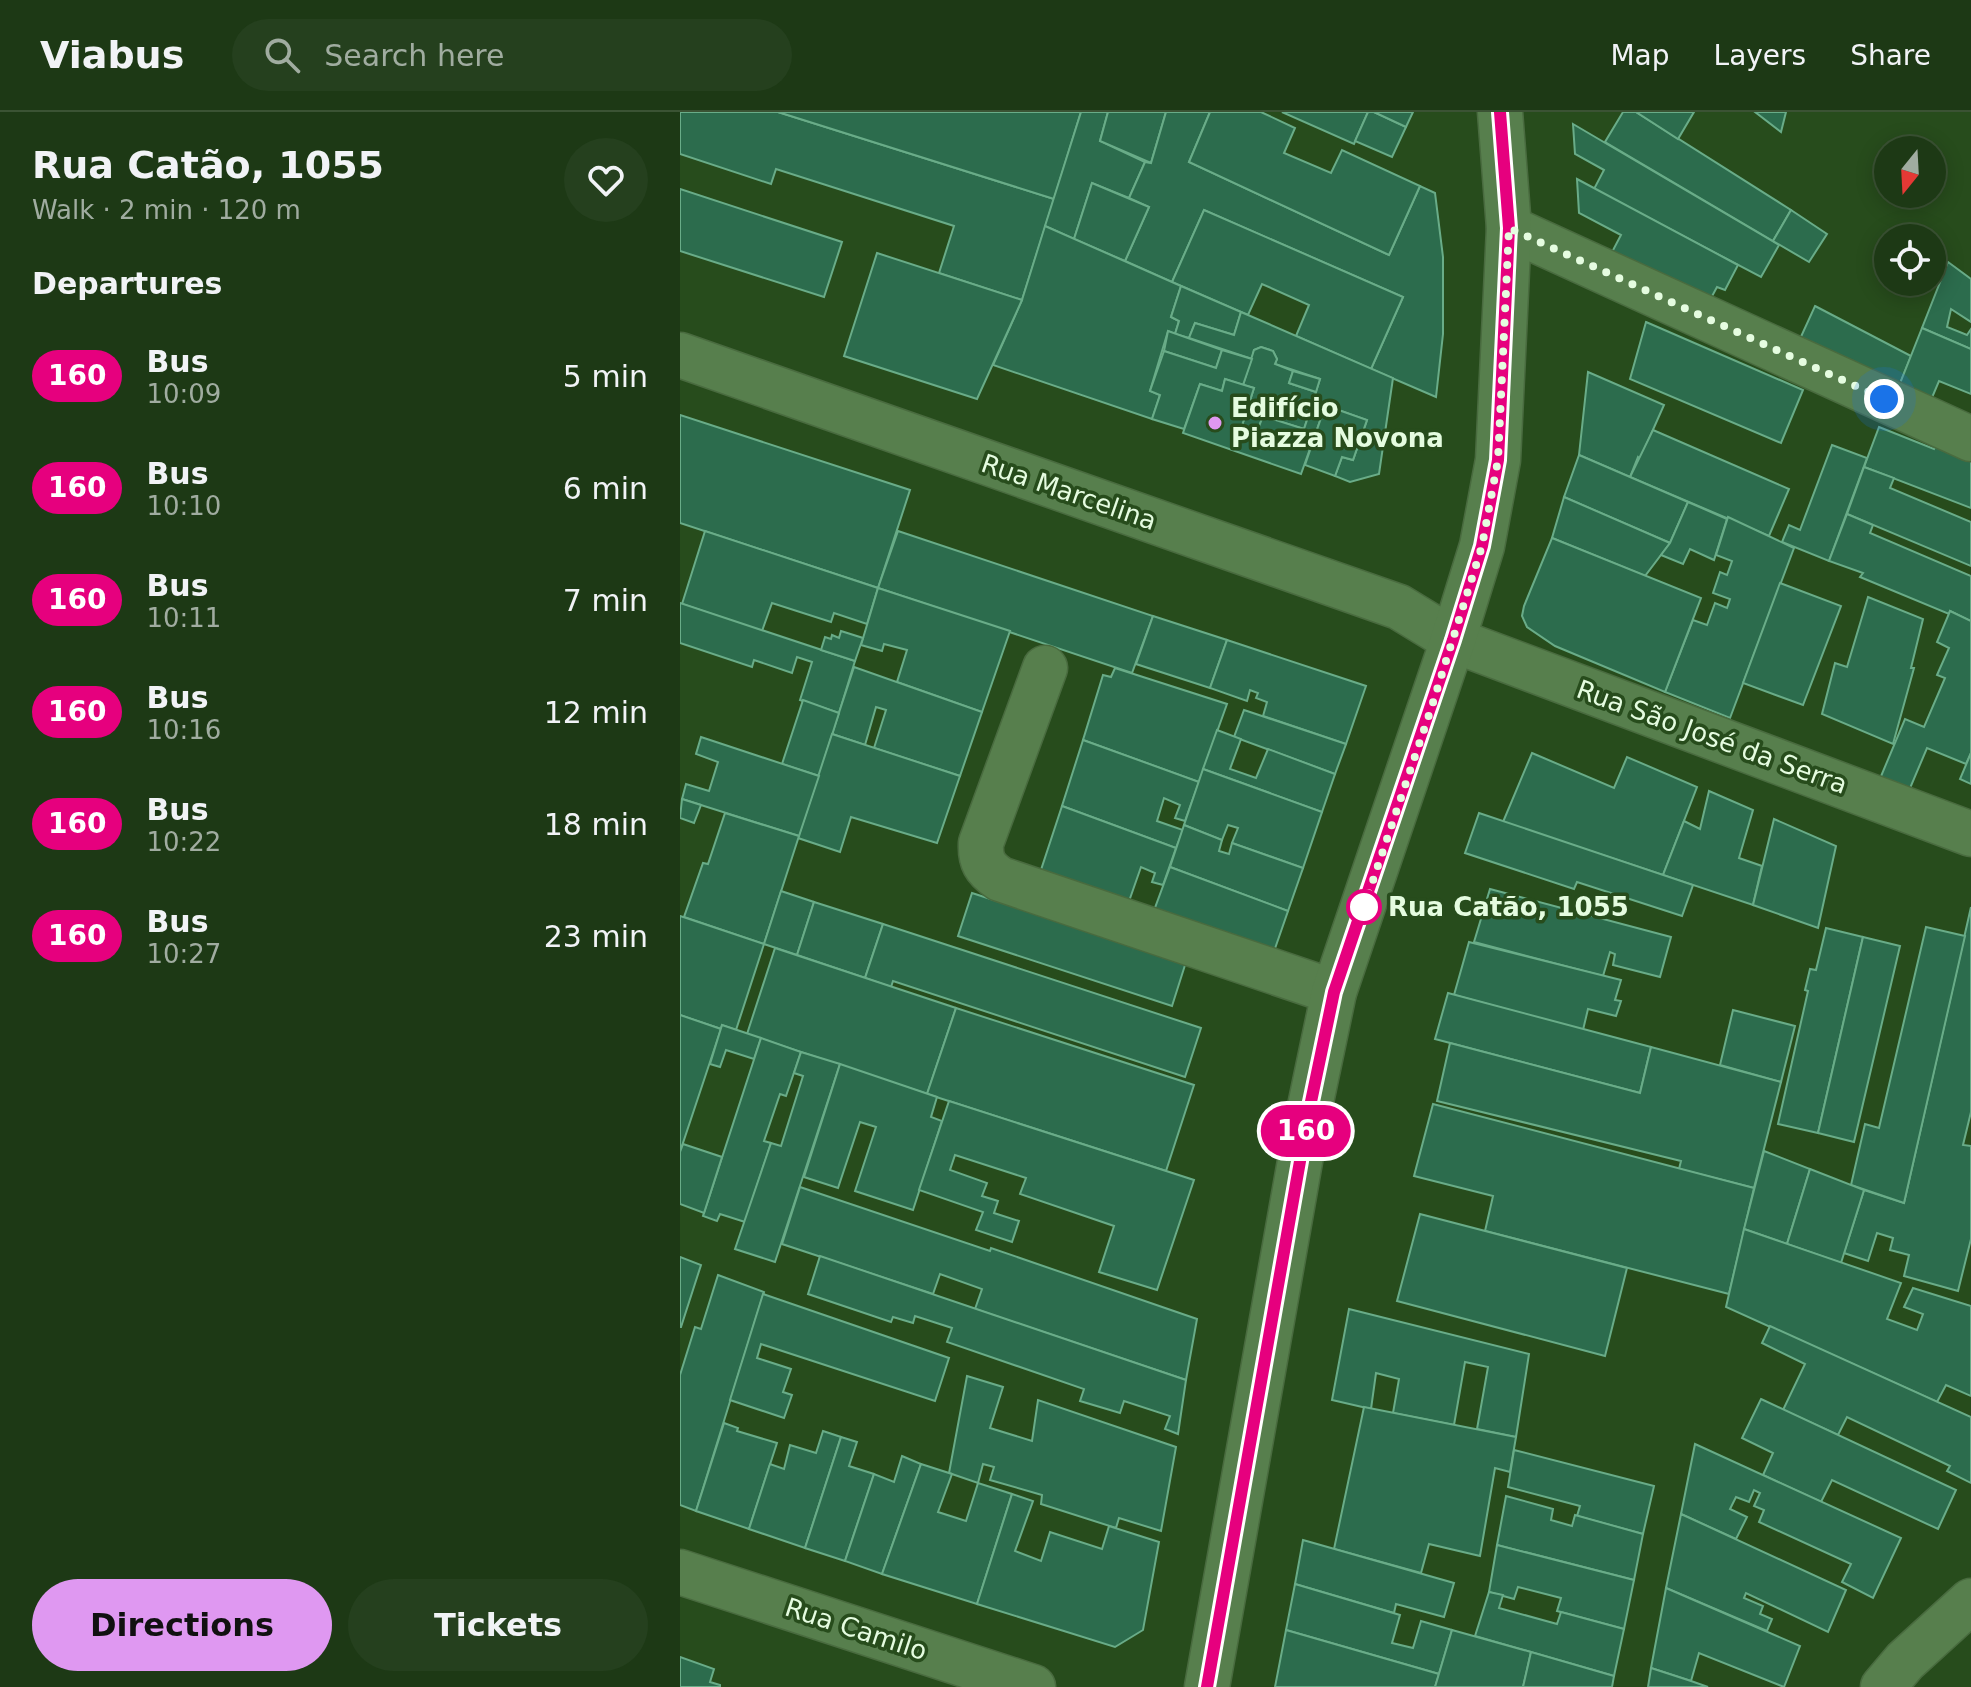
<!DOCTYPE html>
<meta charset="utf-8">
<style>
body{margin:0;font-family:"DejaVu Sans",sans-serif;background:#25401e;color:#f1f3f6;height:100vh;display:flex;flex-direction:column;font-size:30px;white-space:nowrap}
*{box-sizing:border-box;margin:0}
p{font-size:26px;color:#a0aca0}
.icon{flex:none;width:44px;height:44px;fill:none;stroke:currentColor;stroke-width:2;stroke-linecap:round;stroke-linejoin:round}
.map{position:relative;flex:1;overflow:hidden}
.side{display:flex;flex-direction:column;background:#1d3915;width:680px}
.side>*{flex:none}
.badge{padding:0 16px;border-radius:26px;font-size:28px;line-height:52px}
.needle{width:52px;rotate:198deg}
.tools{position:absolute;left:1194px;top:24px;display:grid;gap:16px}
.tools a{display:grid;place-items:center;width:72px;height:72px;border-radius:50%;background:#1d3915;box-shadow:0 4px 20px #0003,0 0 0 2px #3b5334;font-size:40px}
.you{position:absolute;width:40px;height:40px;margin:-20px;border:6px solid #fff;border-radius:50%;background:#1a73e8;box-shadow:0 0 0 12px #1a73e833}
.map>.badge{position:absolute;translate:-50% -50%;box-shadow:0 0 0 4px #fff}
h2{padding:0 32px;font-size:30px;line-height:72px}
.round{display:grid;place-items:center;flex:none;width:84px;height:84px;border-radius:42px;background:#25401e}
.headline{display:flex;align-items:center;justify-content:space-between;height:136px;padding:0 32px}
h1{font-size:38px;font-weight:700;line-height:60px}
.cta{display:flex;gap:16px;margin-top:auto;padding:16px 32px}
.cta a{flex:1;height:92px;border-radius:48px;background:#df98f1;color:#111;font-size:32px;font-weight:700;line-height:92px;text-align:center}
.cta a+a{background:#25401e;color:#f1f3f6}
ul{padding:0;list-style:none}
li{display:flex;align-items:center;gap:24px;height:112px;padding:0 32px}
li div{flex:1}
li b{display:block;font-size:30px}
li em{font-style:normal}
li .badge{min-width:88px;font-weight:700;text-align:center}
header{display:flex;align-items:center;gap:48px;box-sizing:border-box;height:112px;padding:0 40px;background:#1d3915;border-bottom:2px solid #3b5334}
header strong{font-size:38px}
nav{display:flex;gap:44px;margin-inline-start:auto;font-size:28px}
.search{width:560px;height:72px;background:#25401e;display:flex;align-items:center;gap:20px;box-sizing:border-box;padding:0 28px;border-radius:44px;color:#a0aca0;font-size:30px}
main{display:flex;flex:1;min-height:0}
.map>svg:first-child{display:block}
</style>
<header>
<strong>Viabus</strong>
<div class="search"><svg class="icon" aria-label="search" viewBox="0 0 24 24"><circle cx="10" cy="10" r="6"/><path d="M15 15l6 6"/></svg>Search here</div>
<nav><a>Map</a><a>Layers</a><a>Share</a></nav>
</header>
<main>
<section class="side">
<div class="headline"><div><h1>Rua Catão, 1055</h1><p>Walk · 2 min · 120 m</p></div><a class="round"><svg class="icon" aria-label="heart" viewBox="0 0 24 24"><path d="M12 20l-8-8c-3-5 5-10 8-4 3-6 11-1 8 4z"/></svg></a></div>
<h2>Departures</h2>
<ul>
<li><span class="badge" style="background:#e6007e;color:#fff">160</span><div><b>Bus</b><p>10:09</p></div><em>5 min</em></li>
<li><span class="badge" style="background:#e6007e;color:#fff">160</span><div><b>Bus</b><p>10:10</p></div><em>6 min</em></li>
<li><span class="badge" style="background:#e6007e;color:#fff">160</span><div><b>Bus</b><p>10:11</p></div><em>7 min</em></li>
<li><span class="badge" style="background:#e6007e;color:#fff">160</span><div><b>Bus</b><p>10:16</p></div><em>12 min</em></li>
<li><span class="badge" style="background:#e6007e;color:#fff">160</span><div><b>Bus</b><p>10:22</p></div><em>18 min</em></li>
<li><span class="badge" style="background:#e6007e;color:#fff">160</span><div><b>Bus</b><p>10:27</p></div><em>23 min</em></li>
</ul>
<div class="cta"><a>Directions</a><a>Tickets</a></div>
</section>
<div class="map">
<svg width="1291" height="1575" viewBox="0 0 1291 1575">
<rect width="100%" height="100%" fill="#274c1c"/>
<!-- building -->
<g fill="#2c6c4d" stroke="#69ac88" stroke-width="2">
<path d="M0,0H98L374,87L342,188L259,161L274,114L96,57L91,72L0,42Z"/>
<path d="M98,0H401L374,87Z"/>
<path d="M401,0H428L420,29L465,50L449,86L412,71L394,127L365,114Z"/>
<path d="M428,0H486L471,51L420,29Z"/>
<path d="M486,0H530L509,50L709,143L740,74L755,81L763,145V222L756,285L691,257L723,185L524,98L492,170L445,149L469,95L449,86L465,50L471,51Z"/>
<path d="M530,0H581L615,16L604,41L651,61L662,38L740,74L709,143L509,50Z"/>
<path d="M602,0H688L674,32Z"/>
<path d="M688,0H694L726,15L712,45L675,29Z"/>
<path d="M694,0H733L726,15Z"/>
<path d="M943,0H956L1111,98L1093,129L925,30Z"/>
<path d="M956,0H1014L998,27Z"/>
<path d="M1075,0H1106L1101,20Z"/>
<path d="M893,12L1099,133L1081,165L914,77L924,58L895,42Z"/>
<path d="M897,67L1058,153L1045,178L1037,175L1030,188L931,142L941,123L899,101Z"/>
<path d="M412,71L469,95L445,149L394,127Z"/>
<path d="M0,77L162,130L144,185L0,139Z"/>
<path d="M524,98L723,185L691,257L616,224L629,193L582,172L568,203L492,170Z"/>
<path d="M1111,98L1147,122L1129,150L1093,129Z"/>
<path d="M365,114L501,174L491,205L499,209L495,222L488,219L470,279L480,283L472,307L313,253L342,188Z"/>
<path d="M197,141L342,188L297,287L164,244Z"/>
<path d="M1268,150L1291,167V210L1271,197L1267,215L1287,223L1291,217V237L1242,216Z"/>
<path d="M501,174L561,200L554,223L515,211L509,226L495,222L499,209L491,205Z"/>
<path d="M1135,194L1231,244L1219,274L1119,229Z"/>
<path d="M561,200L713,266L699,362L670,370L655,364L662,345L673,348L687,308L633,289L640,267L595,252L597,247L593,239L581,235L574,238L572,247L509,226L515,211L554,223Z"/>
<path d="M966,210L1123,278L1101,331L950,267Z"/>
<path d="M1242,216L1291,237V282L1259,269L1251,288L1219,274Z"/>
<path d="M488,219L542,238L536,256L484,239Z"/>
<path d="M581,235L593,239L597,247L595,252L613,259L609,271L636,280L624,317L583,304L575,325L560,320L574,276L563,273L574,238Z"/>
<path d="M542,238L572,247L563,273L545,267L542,279L520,272L504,317L472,307L480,283L470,279L484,239L536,256Z"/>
<path d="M613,259L640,267L636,280L609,271Z"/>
<path d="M908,260L984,293L960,347L958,345L950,365L899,343Z"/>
<path d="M545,267L574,276L560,320L575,325L583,304L624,317L629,302L641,306L621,362L503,321L520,272L542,279Z"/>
<path d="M633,289L687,308L673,348L662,345L655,364L625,353L641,306L629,302Z"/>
<path d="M0,303L230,378L198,476L0,411Z"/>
<path d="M1199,315L1254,337L1258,329L1291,343V396L1184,355Z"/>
<path d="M973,318L1109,377L1089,424L950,365Z"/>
<path d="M1152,333L1187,346L1149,449L1102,430L1109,413L1120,418Z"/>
<path d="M899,343L1008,390L990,431L884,385Z"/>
<path d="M1184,355L1214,366L1210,376L1291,410V454L1167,402Z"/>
<path d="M884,385L990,431L965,464L872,426Z"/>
<path d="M1008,390L1047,407L1034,448L1010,437L1003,452L981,443L990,431Z"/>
<path d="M1167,402L1193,413L1190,421L1291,464V509L1270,499L1269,502L1180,465L1183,461L1149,449Z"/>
<path d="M1048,405L1114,436L1050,606L985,580L1013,508L1027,513L1035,491L1047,496L1050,487L1033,481L1040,460L1047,463L1052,449L1036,443Z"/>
<path d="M25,419L198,476L187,512L154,501L151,510L92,491L82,519L2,492Z"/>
<path d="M218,419L473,504L452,561L198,476Z"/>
<path d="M872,426L1021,486L985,580L875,534L847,515L842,504L844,494Z"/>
<path d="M1100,471L1161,494L1123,593L1063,571Z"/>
<path d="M198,476L330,519L302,600L217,570L227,538L204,532L202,539L181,533Z"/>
<path d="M1188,485L1243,507L1231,556H1234L1213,632L1142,602L1155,551L1167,555Z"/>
<path d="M0,491L175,549L159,601L120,588L132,550L117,545L112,561L74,548L72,555L0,531Z"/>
<path d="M1270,499L1291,509V641L1286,652L1247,636L1228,681L1199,669L1225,607L1244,615L1265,566L1257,563L1269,536L1257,530Z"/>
<path d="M473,504L547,528L530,576L456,552Z"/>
<path d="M161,519L183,526L175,549L141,538L145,525L151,527L152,523L159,526Z"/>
<path d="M547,528L686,574L666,632L583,604L587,590L576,586L578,581L570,578L567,589L530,576Z"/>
<path d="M174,555L302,600L280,664L194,636L206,598L196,595L185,633L152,622Z"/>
<path d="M435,556L547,592L519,670L403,628L423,563L431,565Z"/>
<path d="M123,588L159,601L139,664L102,652Z"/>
<path d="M564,598L666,632L655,662L554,625Z"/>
<path d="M537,618L561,627L550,657L576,666L588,637L655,662L642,700L523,657Z"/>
<path d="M152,622L280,664L257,731L171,705L160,740L118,726Z"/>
<path d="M21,625L139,664L119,724L2,687L6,672L29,679L38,650L16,642Z"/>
<path d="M403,628L519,670L505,709L495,706L500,693L484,686L477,709L503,718L496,736L382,694Z"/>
<path d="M852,641L934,676L947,645L1017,675L983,763L823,710Z"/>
<path d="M1291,641V672L1280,667Z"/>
<path d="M523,657L642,700L623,756L552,731L558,716L548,713L542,728L504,713Z"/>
<path d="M1029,679L1073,698L1059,746L1082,754L1073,793L983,763L1004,709L1020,717Z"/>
<path d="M2,687L21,693L14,711L0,706Z"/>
<path d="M382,694L496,736L483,773L472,770L475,761L461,755L447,795L359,764Z"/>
<path d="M45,701L119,724L84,832L4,805L23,751L28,752Z"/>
<path d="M799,701L1013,773L1002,804L897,770L894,777L785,741Z"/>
<path d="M1094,707L1156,734L1138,816L1073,793Z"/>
<path d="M504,713L542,728L539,739L549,742L552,731L623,756L608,799L490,755Z"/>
<path d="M490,755L608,799L591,848L472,804Z"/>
<path d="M810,777L991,825L980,865L933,853L935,842L930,840L923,864L794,830Z"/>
<path d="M101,779L134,790L117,843L84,832Z"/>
<path d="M292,781L506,850L492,894L278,824Z"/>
<path d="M134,790L203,812L185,866L117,843Z"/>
<path d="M1291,795V1000L1283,1033L1291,1034V1127L1278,1179L1224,1164L1229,1143L1210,1138L1213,1126L1197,1121L1188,1149L1164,1141L1184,1078L1224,1091Z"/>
<path d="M0,804L84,832L56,918L42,913L41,917L0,903Z"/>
<path d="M203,812L521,916L505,965L213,869L211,875L185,866Z"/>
<path d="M1246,815L1285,824L1224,1091L1171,1073L1185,1012L1199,1016Z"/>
<path d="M1146,816L1183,825L1138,1021L1098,1012L1128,879L1125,878L1130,857L1136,858Z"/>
<path d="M1183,825L1220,834L1174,1030L1138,1021Z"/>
<path d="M789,830L941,868L935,888L941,889L936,904L908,897L903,918L774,883Z"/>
<path d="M95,836L276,896L247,982L67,922Z"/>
<path d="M768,881L971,935L960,981L755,927Z"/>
<path d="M276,896L514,973L486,1059L247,982Z"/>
<path d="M1053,898L1115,914L1101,970L1040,953Z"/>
<path d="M0,903L41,917L0,1040Z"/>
<path d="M42,913L81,926L74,947L46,938L40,955L30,952Z"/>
<path d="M81,926L121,940L106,984L100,982L84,1029L91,1031L65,1110L40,1102L37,1109L23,1104Z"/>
<path d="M770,931L960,981L971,935L1101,970L1074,1076L999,1057L1001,1049L757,989Z"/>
<path d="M121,940L160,952L95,1150L55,1137L91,1031L101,1034L123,964L114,961Z"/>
<path d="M160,952L257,985L251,1005L262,1009L233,1098L175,1079L196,1015L180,1010L158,1076L124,1065Z"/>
<path d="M269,989L514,1068L477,1178L419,1160L434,1114L340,1082L346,1066L275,1043L270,1058L307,1071L302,1084L318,1089L314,1101L339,1109L332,1130L296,1118L303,1100L239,1078Z"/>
<path d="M753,992L1074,1076L1049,1182L805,1119L813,1084L734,1064Z"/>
<path d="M3,1032L42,1045L24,1101L0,1092V1040Z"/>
<path d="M1084,1039L1130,1057L1107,1132L1064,1117Z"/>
<path d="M1130,1057L1184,1078L1161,1151L1107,1132Z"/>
<path d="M120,1075L310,1139L311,1136L517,1207L506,1268L295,1197L302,1177L260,1162L253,1182L102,1132Z"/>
<path d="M740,1102L947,1156L925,1244L717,1189Z"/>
<path d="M1064,1117L1221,1171L1207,1207L1237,1218L1243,1202L1224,1195L1233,1176L1291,1194V1284L1266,1273L1257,1290L1046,1195Z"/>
<path d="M140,1144L506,1268L498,1322L485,1317L490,1304L444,1289L440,1301L400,1289L404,1277L267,1230L272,1216L235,1204L233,1211L213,1205L211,1210L128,1182Z"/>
<path d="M0,1145L21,1153L1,1215H0Z"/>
<path d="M38,1163L84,1180L16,1399L0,1393V1263L15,1215L21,1217Z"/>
<path d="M83,1182L269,1246L255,1289L81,1232L77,1246L111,1257L103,1280L112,1283L104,1306L50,1288Z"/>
<path d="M669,1197L849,1242L836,1325L797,1317L808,1255L785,1250L774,1313L713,1301L719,1267L696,1261L691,1297L652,1288Z"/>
<path d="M1090,1214L1291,1305V1371L1267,1359L1270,1354L1167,1305L1158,1323L1103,1298L1125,1252L1082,1231Z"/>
<path d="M287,1264L323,1275L310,1316L352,1329L358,1288L496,1335L481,1419L439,1406L436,1416L361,1392L362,1383L310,1368L314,1355L303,1352L298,1371L269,1361Z"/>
<path d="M1081,1287L1276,1378L1258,1417L1152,1368L1141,1390L1083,1363L1093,1341L1062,1326Z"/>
<path d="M684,1295L836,1325L830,1360L815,1356L800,1444L749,1432L741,1461L654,1437Z"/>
<path d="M44,1311L58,1316L57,1319L97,1331L69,1417L16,1399Z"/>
<path d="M143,1319L161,1325L125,1436L69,1417L90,1352L104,1357L110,1333L136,1341Z"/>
<path d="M161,1325L177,1330L169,1354L194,1362L165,1449L125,1436Z"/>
<path d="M1015,1332L1221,1426L1193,1486L1162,1470L1171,1452L1079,1410L1084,1398L1074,1394L1080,1381L1074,1378L1069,1390L1056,1385L1050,1397L1067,1405L1056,1427L1001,1402Z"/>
<path d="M834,1338L974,1374L963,1422L897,1404L900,1394L828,1375Z"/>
<path d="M222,1344L241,1352L202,1462L165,1449L194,1362L214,1370Z"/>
<path d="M241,1352L272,1362L258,1400L286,1409L298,1371L332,1382L297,1492L202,1462Z"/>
<path d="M332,1382L353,1389L335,1439L361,1449L370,1420L422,1437L429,1414L479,1430L463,1518L435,1535L297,1492Z"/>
<path d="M826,1384L873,1397L871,1408L892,1414L895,1403L963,1422L954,1468L817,1433Z"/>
<path d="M1001,1402L1166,1478L1148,1520L1066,1481L1064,1486L1083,1494L1080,1502L1092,1507L1087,1519L986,1476Z"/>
<path d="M623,1428L774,1471L764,1505L716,1492L714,1501L615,1472Z"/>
<path d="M817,1433L954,1468L944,1517L877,1499L881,1486L838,1475L834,1487L809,1480Z"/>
<path d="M615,1472L720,1503L712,1531L733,1536L741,1509L772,1518L759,1562L606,1518Z"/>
<path d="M986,1476L1120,1534L1104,1575L1019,1541L1011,1569L971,1556Z"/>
<path d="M809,1480L823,1483L819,1496L877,1512L881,1500L944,1517L934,1564L795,1524Z"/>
<path d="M606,1518L759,1562L755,1575H595Z"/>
<path d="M772,1518L851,1540L843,1575H755Z"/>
<path d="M851,1540L934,1564L932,1575H843Z"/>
<path d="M0,1545L34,1557L30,1570L40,1573V1575H0Z"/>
<path d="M971,1556L1011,1569L1028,1575H968Z"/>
</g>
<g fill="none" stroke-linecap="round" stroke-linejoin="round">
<!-- minor casing -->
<g stroke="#496b3f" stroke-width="47">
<g id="minor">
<path d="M829,116L1291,327"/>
<path d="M0,243L719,495L773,528L1291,722"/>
<path d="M365,556L301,731C300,749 305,757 320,767L654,880"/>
<path d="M0,1460L353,1575"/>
<path d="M527,1575L628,1004L654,880L773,528L802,434L818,348L829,116L820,0"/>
<path d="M1203,1575L1225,1549L1291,1489"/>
</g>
</g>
<!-- minor -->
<use href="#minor" stroke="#577f4d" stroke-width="44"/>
</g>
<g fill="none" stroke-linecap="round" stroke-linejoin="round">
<!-- line casing -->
<g stroke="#fff" stroke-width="18">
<path id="line" d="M527,1575L628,1004L654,880L773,528L802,434L818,348L829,116L820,0"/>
</g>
<!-- line -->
<use href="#line" stroke="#e6007e" stroke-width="12"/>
<!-- walk -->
<path stroke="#e5fce0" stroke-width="8" stroke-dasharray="0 14.4" d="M684,795L751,597L802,434L818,348L829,116L1204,287"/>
</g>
<!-- markers -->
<circle fill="#df98f1" stroke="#274c1c" stroke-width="3" cx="535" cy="311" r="8"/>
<circle fill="#fff" stroke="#e6007e" stroke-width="4" cx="684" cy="795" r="16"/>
<g text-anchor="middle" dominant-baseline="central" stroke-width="7" stroke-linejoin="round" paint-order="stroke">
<!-- poi labels -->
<g font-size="26" font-weight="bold" fill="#e5fce0" stroke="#274c1c" text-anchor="start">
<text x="551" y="296">Edifício<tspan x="551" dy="30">Piazza Novona</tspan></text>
</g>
<!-- street labels -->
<g font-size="26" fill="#e5fce0" stroke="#274c1c">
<text transform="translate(389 380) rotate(19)">Rua Marcelina</text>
<text transform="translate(1032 625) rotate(20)">Rua São José da Serra</text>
<text transform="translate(176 1517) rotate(18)">Rua Camilo</text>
</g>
<!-- stop labels -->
<g font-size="26" font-weight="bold" fill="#e5fce0" stroke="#274c1c" text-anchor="start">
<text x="708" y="795">Rua Catão, 1055</text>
</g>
</g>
</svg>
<div class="tools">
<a><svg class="needle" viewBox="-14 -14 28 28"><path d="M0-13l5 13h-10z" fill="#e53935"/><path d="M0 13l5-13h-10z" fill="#a0aca0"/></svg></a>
<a><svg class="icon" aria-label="locate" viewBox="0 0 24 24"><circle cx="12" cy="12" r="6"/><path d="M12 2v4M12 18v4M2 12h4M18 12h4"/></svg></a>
</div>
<div class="you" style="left:1204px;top:287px"></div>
<b class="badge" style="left:626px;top:1019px;background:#e6007e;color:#fff">160</b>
</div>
</main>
